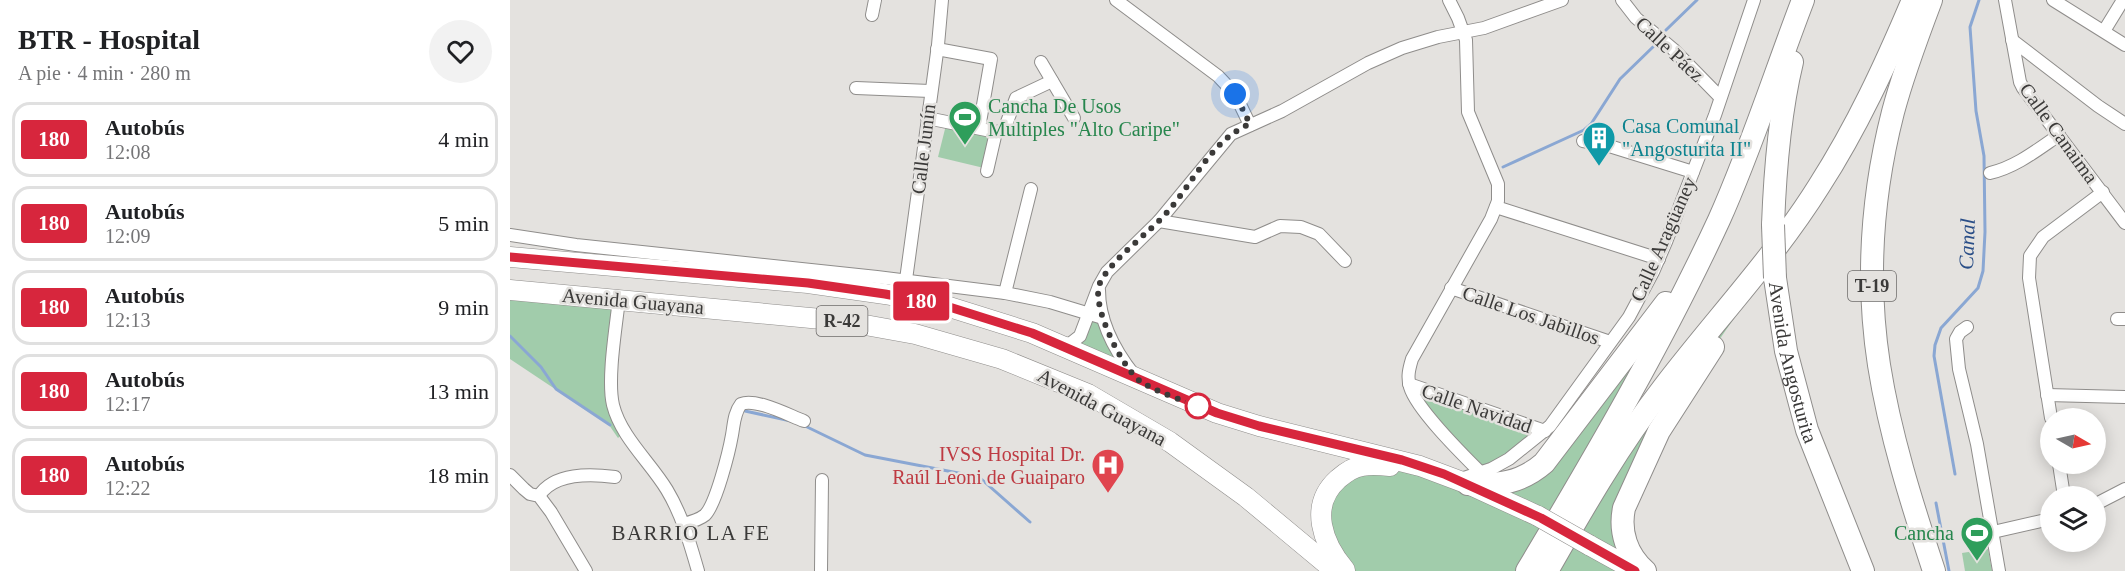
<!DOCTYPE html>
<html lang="es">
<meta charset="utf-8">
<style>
body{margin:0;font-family:Georgia,serif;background:#f2f2f2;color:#202124;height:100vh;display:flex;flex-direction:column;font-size:22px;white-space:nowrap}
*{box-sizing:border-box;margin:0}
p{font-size:20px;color:#757577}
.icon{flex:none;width:33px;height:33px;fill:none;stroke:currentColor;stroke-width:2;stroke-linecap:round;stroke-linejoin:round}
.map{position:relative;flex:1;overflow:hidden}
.panel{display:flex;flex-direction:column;background:#fff;width:510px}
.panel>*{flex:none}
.badge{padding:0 12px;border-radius:4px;font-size:21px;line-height:39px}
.needle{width:39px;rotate:99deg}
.buttons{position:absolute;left:1530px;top:408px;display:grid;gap:12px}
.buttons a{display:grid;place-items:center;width:66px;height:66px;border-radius:50%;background:#fff;box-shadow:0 3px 15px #0003;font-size:30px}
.you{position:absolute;width:30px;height:30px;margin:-15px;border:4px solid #fff;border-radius:50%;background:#1a73e8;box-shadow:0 0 0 9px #1a73e833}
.map>.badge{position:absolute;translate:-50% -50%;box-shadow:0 0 0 3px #fff}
.round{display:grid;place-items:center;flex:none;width:63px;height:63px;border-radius:32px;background:#f2f2f2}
.head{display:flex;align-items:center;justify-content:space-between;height:102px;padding:0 18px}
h1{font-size:28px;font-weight:800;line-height:45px}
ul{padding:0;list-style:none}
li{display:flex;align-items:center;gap:18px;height:75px;margin:0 12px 9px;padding:0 6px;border:3px solid #e0e0e0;border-radius:18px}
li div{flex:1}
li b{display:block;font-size:22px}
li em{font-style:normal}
li .badge{min-width:66px;font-weight:700;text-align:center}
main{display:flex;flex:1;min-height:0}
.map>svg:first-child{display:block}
</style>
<main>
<section class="panel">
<div class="head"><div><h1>BTR - Hospital</h1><p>A pie · 4 min · 280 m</p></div><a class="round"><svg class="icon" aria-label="heart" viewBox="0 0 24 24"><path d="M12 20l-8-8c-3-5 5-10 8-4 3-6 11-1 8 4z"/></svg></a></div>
<ul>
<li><span class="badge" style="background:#d7263d;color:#fff">180</span><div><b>Autobús</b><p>12:08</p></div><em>4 min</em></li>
<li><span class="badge" style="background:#d7263d;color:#fff">180</span><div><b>Autobús</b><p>12:09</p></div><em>5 min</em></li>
<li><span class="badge" style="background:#d7263d;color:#fff">180</span><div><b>Autobús</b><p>12:13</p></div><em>9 min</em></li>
<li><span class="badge" style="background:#d7263d;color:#fff">180</span><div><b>Autobús</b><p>12:17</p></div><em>13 min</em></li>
<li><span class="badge" style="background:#d7263d;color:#fff">180</span><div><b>Autobús</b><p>12:22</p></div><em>18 min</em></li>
</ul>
</section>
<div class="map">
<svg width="1615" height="571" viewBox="0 0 1615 571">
<rect width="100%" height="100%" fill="#e4e2df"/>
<!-- green -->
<g fill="#a1ccab">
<path d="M436,125L482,136L474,168L428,157Z"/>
<path d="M1167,287L1017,571H836L811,512L850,466L1014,477Z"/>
<path d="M0,290L109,299L102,396L115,431L108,438L99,425L0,359Z"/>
<path d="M591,302L621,367L555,345Z"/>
<path d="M1231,308L1162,409L1118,524L1138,571H1037L1098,468Z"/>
<path d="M900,387L1035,431L971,473Z"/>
<path d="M1478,549L1482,571H1455L1452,553Z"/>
</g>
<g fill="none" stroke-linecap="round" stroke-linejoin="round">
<!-- stream -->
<g stroke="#8aa7d3" stroke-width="3">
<path d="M1156,30L1187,0"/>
<path d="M993,167L1074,130L1081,124L1110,79L1145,45"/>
<path d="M0,336L31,367L46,389L100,425"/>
<path d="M235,411L281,421"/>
<path d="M293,425L355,455L469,477L520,522"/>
<path d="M1445,474L1424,356L1425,345L1431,328L1468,288L1473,271L1475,232L1474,156L1466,111L1460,27L1469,0"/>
<path d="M1426,503L1439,571"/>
</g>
<!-- street casing -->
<g stroke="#8f8d8b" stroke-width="14">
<g id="street">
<path d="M606,0L708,76L725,94L740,125"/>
<path d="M939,0L948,18L956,40L958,112L988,184V201L981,219L902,359C899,369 897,377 900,387C907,410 952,454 971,473"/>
<path d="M1112,0L1126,18L1163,49L1210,97"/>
<path d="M1495,0L1510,82L1513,88L1615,223"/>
<path d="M1543,0L1615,45"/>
<path d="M362,15L365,0"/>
<path d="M1594,31L1613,0"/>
<path d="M1502,40L1588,106L1615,124"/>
<path d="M427,49L481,59L469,128"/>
<path d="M531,62L564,118"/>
<path d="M346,88L420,91"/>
<path d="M417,118L486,132"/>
<path d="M486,132L494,130L506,98L542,81"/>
<path d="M1073,141L1096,145L1183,172"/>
<path d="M477,171L486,132"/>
<path d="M1480,173C1506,167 1527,150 1549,135"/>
<path d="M986,207L1149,259"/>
<path d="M649,221L745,237L770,226L791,227L809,234L835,261"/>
<path d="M0,235L66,245L367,277L495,293L540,302L593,318"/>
<path d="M395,287L428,45L432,0"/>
<path d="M941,288L1100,342"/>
<path d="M589,290C589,321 605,351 624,375"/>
<path d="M495,293L521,189"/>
<path d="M109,299C106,327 97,379 103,405C111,437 140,462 157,490C172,515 180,543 188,571"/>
<path d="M1607,319H1615"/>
<path d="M1457,327L1450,332L1446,339L1449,369L1467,444L1489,571"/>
<path d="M551,345L561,343L570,336L589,286L597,272L649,221L721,134L772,111L858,63L892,48L928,37L974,28L1052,0"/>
<path d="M899,384L1035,431"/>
<path d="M1537,395L1615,397"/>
<path d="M1541,418L1519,278L1520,256L1533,237L1593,192"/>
<path d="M1549,464L1554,496"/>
<path d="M0,475L14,489L20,494L29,496L41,512L76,571"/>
<path d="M954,478L981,469L999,459L1040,426L1119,317L1143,272L1156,242L1205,115L1244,0"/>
<path d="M29,496C44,472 81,474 105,477"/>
<path d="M1586,504L1615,489"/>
<path d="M173,524C181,522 189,520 195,515C206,504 219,452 222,435C224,424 224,413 231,404C246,398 278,415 294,421"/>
<path d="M1483,532L1540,519"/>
<path d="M311,571L312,480"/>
</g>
</g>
<!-- primary casing -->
<g stroke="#8f8d8b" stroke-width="21">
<g id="primary">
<path d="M0,257L298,283L375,294L433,305L522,333L707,413L749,426L910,466L958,484L1028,516"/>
<path d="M0,290L333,321L405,334L492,359L578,394L660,442L736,497L825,571"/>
<path d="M1079,545L1126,571"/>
<path d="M835,570C813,544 798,506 828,479C835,473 843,467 852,466C861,464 871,465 880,466"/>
</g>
</g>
<!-- highway casing -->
<g stroke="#8f8d8b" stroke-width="24">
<g id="highway">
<path d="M1421,0C1407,37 1393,74 1383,112C1362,194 1356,281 1369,365C1380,435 1402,504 1424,571"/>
<path d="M1263,225C1265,171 1269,116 1282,62"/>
<path id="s1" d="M1265,278L1276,351L1297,430L1353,571"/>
<path d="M958,484C987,486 1011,483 1034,463L1156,303"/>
<path d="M1017,571C1085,457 1153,341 1209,220C1241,149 1265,73 1293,0"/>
<path d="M1037,571C1073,508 1109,445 1154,387C1205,320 1264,258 1309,186C1347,127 1376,64 1403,0"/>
<path d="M1135,571C1117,555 1109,532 1114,508L1149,431L1203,347"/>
</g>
</g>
<!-- street -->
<use href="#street" stroke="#fff" stroke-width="12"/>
<!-- primary -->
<use href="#primary" stroke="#fff" stroke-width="20"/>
<!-- highway -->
<use href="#highway" stroke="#fff" stroke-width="22"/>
<!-- primary-bridge casing -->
<g stroke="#8f8d8b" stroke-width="21" stroke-linecap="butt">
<path id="primary-bridge" d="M1028,516L1079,545"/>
</g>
<!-- highway-bridge casing -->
<g stroke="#8f8d8b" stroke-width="24" stroke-linecap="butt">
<path id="highway-bridge" d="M1263,225L1265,278"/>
</g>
<!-- primary-bridge -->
<use href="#primary-bridge" stroke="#fff" stroke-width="20"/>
<!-- highway-bridge -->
<use href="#highway-bridge" stroke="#fff" stroke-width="22"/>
</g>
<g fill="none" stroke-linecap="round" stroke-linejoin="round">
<!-- line casing -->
<g stroke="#fff" stroke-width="14">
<path id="line" d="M0,257L298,283L375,294L433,305L522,333L707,413L749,426L892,460L934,474L1031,518L1125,571"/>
</g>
<!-- line -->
<use href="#line" stroke="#d7263d" stroke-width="9"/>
<!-- walk -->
<path stroke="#3b3a39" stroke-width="6" stroke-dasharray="0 10.8" d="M688,406L693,408C676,402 644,391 630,381C612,368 580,304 590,283C602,258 640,233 659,210C684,181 703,139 740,124L725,94"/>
</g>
<!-- icons -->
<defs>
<g id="stadium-pin" transform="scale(1.725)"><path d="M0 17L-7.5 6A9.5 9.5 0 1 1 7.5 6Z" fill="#2e9e5b" stroke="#e4e2df"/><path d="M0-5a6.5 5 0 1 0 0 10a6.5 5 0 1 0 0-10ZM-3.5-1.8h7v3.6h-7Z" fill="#fff"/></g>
<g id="building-pin" transform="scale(1.725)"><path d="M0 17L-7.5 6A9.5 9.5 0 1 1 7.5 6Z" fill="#0f9aa8" stroke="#e4e2df"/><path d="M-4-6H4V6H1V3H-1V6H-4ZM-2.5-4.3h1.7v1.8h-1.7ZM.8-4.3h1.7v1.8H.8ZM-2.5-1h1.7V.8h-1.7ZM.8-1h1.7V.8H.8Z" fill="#fff"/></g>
<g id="hospital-pin" transform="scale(1.725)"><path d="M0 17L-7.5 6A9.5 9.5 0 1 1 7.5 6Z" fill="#e0444e" stroke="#e4e2df"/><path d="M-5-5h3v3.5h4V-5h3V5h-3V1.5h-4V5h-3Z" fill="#fff"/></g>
</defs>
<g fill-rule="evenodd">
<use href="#stadium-pin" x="455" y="117"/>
<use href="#building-pin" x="1089" y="138"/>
<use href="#hospital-pin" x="598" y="465"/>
<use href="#stadium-pin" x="1467" y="533"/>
</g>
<!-- markers -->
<circle fill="#fff" stroke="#d7263d" stroke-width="3" cx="688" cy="406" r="12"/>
<g text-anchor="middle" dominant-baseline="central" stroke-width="5" stroke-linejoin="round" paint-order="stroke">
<!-- shield labels -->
<g fill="#e4e2df" stroke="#6e6c6b" stroke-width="1.5">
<rect x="1338" y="271" width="48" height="30" rx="4.5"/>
<rect x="306.5" y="306" width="51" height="30" rx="4.5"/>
</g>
<g font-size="18" font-weight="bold" fill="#3b3a39">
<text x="1362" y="286">T-19</text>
<text x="332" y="321">R-42</text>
</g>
<!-- street labels -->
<g font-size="20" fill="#3b3a39" stroke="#e4e2df">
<text transform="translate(1160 49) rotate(43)">Calle Páez</text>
<text transform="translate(1549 133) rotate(54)">Calle Canaima</text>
<text transform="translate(413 149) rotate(-83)">Calle Junín</text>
<text transform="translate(1153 239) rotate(-66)">Calle Aragüaney</text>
<text transform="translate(123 301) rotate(5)">Avenida Guayana</text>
<text transform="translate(1021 315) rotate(19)">Calle Los Jabillos</text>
<text stroke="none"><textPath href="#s1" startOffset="86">Avenida Angosturita</textPath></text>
<text transform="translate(592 407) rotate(28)">Avenida Guayana</text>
<text transform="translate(967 408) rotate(19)">Calle Navidad</text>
</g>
<!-- leisure labels -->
<g font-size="20" fill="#27864d" stroke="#e4e2df" text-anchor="start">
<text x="478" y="106">Cancha De Usos<tspan x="478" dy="23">Multiples "Alto Caripe"</tspan></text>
<text x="1444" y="533" text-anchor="end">Cancha</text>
</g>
<!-- culture labels -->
<g font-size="20" fill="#0d838f" stroke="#e4e2df" text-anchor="start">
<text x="1112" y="126">Casa Comunal<tspan x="1112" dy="23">"Angosturita II"</tspan></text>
</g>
<!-- health labels -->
<g font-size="20" fill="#be3a42" stroke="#e4e2df" text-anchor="end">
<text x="575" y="454">IVSS Hospital Dr.<tspan x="575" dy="23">Raúl Leoni de Guaiparo</tspan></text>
</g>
<!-- water labels -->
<g font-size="21" font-style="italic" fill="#2a4e87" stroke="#e4e2df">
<text transform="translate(1457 244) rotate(-88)">Canal</text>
</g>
<!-- neighbourhood labels -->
<g font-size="21" letter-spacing="1.5" fill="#3b3a39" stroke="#e4e2df">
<text x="181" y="533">BARRIO LA FE</text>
</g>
</g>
</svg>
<div class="buttons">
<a><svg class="needle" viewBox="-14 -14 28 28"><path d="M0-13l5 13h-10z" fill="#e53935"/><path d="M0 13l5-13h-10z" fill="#757577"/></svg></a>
<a><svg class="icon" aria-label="layers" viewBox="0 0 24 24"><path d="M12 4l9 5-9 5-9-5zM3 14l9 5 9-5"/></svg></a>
</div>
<div class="you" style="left:725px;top:94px"></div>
<b class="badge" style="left:411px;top:301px;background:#d7263d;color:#fff">180</b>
</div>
</main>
